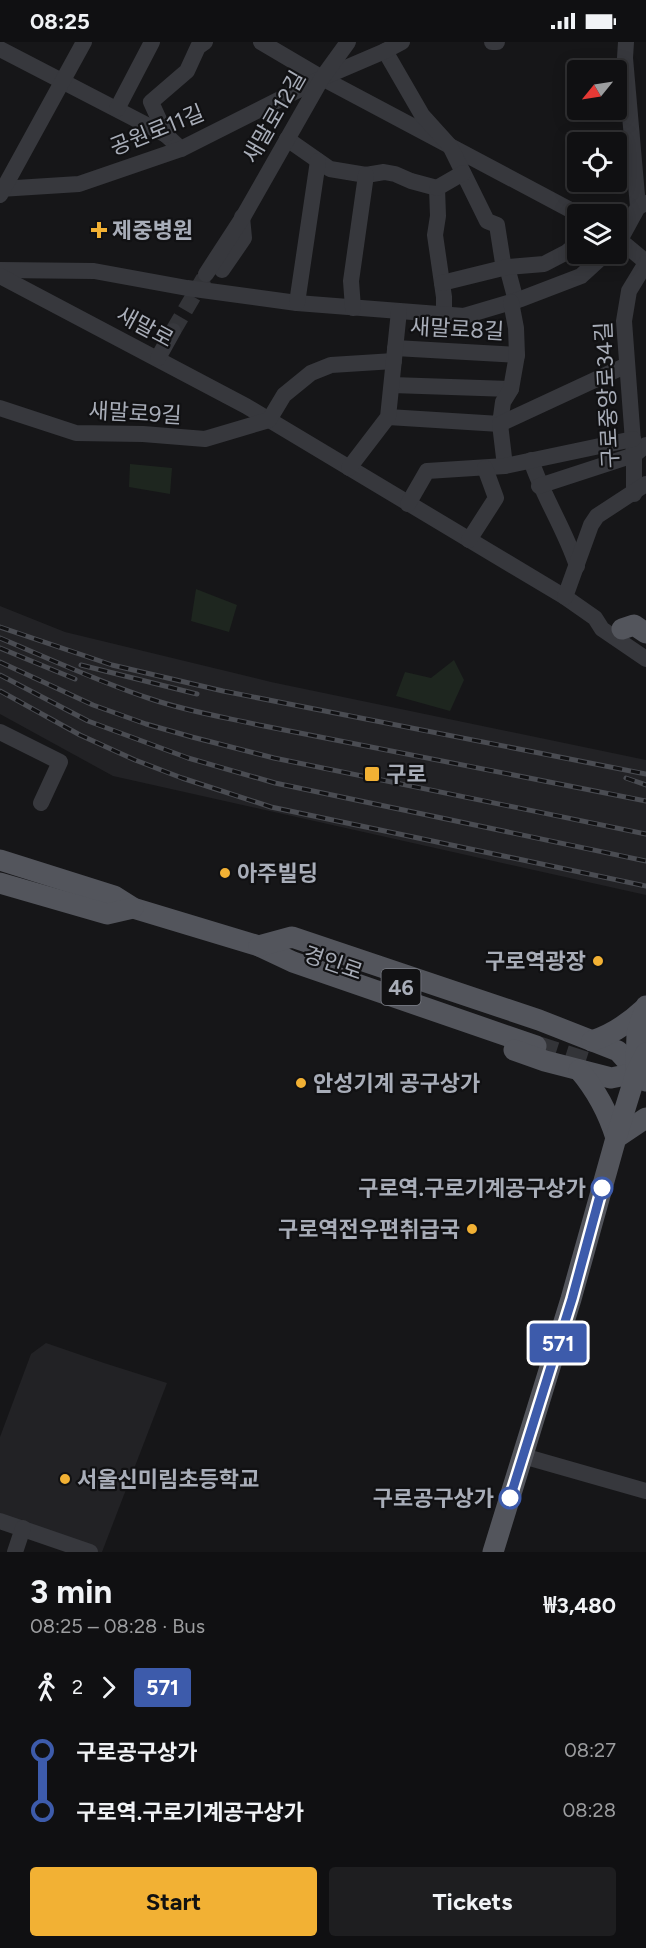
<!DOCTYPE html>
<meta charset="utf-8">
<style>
body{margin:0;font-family:Figtree,"Noto Sans KR",sans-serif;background:#1e1e20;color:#f1f3f6;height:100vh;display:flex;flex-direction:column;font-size:22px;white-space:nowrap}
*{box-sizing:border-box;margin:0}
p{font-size:20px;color:#9c9d9f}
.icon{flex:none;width:33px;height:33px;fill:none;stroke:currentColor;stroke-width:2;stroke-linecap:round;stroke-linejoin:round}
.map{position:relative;height:1510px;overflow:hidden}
.drawer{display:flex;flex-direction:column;background:#101012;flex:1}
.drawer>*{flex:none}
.badge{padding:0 12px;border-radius:4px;font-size:21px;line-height:39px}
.needle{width:39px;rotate:240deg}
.buttons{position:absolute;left:567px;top:18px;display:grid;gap:12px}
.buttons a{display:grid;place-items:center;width:60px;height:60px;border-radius:6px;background:#101012;box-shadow:0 3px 15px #0003,0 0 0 2px #303032;font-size:30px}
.map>.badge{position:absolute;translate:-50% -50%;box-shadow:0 0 0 3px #fff}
.legs{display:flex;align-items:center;gap:9px;height:66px;padding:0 30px;font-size:20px}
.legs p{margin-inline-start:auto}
.head{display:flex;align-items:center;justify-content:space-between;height:102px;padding:0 30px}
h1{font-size:33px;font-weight:700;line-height:45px}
.cta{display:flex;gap:12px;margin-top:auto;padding:12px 30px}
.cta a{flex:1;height:69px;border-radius:6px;background:#f2b134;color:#111;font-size:24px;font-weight:700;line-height:69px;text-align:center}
.cta a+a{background:#1e1e20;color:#f1f3f6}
ul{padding:0 30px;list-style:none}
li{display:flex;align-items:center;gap:21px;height:60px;font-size:22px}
li i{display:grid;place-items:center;width:9px;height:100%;margin:0 8px;background:currentColor}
li i::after{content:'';width:15px;height:15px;margin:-8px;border:4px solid;border-radius:50%;background:#101012}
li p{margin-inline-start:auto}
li:first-child i{background:linear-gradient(#0000 50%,currentColor 0)}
li:last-child i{background:linear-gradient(currentColor 50%,#0000 0)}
.status{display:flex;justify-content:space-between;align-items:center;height:42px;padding:0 30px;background:#101012;direction:ltr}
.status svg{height:16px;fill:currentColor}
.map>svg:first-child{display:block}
</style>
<div class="status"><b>08:25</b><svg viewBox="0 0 49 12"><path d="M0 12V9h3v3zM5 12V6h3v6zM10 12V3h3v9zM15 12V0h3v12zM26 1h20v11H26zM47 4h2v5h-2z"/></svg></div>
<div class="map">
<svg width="646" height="1510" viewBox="0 0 646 1510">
<rect width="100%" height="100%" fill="#161618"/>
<!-- built -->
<g fill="#222225">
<path d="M0,564L65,590L271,640L646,718V853L113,734L0,672Z"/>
<path d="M46,1301L104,1321L167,1341L102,1510H90L0,1479V1395L31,1312Z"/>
</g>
<!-- green -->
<g fill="#1e261f">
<path d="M130,422L172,426L170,452L129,445Z"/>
<path d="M196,547L237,563L229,590L191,579Z"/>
<path d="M454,618L464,638L450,669L396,654L405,630L431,636Z"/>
</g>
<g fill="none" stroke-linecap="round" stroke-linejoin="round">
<!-- minor-tunnel -->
<path stroke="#333438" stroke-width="16" stroke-dasharray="16 8" stroke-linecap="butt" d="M173,289L204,236"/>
<!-- major-tunnel -->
<path stroke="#333438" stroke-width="21" stroke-dasharray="21 10" stroke-linecap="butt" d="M536,1004L592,1022"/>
<!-- minor -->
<g stroke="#37383d" stroke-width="16">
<path d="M261,0L322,36L578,172"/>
<path d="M492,0H497"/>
<path d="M626,0L625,16L638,165"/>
<path d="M0,7L166,93L181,107"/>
<path d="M385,9L422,73L450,104L487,179L497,183L503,221L507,225L516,259"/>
<path d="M117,67L152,0"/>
<path d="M166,93L151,60L187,29L198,5L205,0"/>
<path d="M287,97L330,127L366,133L384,130L395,132L411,139L437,146L438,174L435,193L444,255V273"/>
<path d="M437,146L463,131"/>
<path d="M0,147L79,142L181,107L322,36L385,9L402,0"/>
<path d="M0,153L84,0"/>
<path d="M616,195L646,220"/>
<path d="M616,201L620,198L638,165L646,161"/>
<path d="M0,228L94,229L187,246L297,261L464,274L521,257L581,234L605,212"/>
<path d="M222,228L244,196L242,175"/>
<path d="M206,232L243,175L322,36L348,0"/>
<path d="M0,234L246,364L565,555L595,576L602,587L646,617"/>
<path d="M442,241L507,225L544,222L567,210L578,201"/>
<path d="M297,261L318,119"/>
<path d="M353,266L351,239L366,133"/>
<path d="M395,306L517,313"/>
<path d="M158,316L173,289"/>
<path d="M392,343L511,347"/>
<path d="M0,366L76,391L143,392L205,397L269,378L284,353L311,331L331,323L394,319"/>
<path d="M388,375L500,382L503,360L511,347L517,313L516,286L511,260"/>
<path d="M531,418C543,455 565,487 577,524"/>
<path d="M505,424L500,382L627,323"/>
<path d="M349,426L388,375L399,269"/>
<path d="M539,444L634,413L646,403"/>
<path d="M634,452V413L624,279L629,249L646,221"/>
<path d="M408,462L427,429L505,424L633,397"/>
<path d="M469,498L496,456L485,426"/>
<path d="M565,555L591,483L597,474L646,442"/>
<path d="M0,690L60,720L41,761"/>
<path d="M523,1414L646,1449"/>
<path d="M0,1479L90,1510"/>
<path d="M15,1510L23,1486"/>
</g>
<!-- major -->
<g stroke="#53555c" stroke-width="21">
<path d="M622,587L634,583L646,591"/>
<path d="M0,818L114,854L133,866L259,904L293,920L536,1004"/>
<path d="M0,841L107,872L133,866"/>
<path d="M259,904L292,895L539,978L618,1009L645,1039"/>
<path d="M592,999C613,992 629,981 645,966"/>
<path d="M514,1008L545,1019L611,1036L646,1029"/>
<path d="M636,1027L637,991L646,964"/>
<path d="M579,1028C596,1048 608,1070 616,1096L646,1076"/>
<path d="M493,1510L571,1257L616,1096L636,1031L646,1011"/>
</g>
<!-- rail casing -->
<g stroke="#4a4c52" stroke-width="5">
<g id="rail">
<path d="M0,585L112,623L223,649L646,732"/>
<path d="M0,596C50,617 99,640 151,657C186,669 223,675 259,683L646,759"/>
<path d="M0,606L75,637"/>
<path d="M0,620L93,663L146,682L192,695L274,716L646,792"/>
<path d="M81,623L197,652"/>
<path d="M0,633L88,679L188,716L275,741L646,819"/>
<path d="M0,649L80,693L135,718L182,736L271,765L646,844"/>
<path d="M626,736L646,743"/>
</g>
</g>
<!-- rail -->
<use href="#rail" stroke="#111113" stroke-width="3" stroke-dasharray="9" stroke-linecap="butt"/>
</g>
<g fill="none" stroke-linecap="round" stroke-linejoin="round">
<!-- line-1 casing -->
<g stroke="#fff" stroke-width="14">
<path id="line-1" d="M510,1456L572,1257L602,1146"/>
</g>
<!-- line-1 -->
<use href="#line-1" stroke="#3d5bab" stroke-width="9"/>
</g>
<!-- markers -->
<g fill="#f2b134" stroke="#111113" stroke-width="2">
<path d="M96 179h6v6h6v6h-6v6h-6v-6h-6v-6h6z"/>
<rect x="364" y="724" width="16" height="16" rx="3"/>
<circle cx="225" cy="831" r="6"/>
<circle cx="598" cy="919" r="6"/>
<circle cx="301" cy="1041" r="6"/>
<circle cx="472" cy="1187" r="6"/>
<circle cx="65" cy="1437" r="6"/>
</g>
<g fill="#fff" stroke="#3d5bab" stroke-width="3">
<circle cx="602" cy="1146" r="10"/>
<circle cx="510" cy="1456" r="10"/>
</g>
<g text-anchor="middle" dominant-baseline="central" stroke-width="4.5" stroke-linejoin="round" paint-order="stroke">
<!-- shield labels -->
<rect fill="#111113" stroke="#7b7e86" stroke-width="1.5" x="381.5" y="927" width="39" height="36" rx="4.5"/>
<g font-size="21" font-weight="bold" fill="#a8adb8">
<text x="401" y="945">46</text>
</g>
<!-- street labels -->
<g font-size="22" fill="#a8adb8" stroke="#111113">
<text transform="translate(274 75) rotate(-60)">새말로12길</text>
<text transform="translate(157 88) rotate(-22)">공원로11길</text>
<text transform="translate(145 285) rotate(28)">새말로</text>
<text transform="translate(457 287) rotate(3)">새말로8길</text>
<text transform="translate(607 353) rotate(-93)">구로중앙로34길</text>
<text transform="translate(135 371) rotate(3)">새말로9길</text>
<text transform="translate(333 921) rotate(19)">경인로</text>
</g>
<!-- poi labels -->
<g font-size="22" font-weight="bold" fill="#a8adb8" stroke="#111113" text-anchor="start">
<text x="112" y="188">제중병원</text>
<text x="386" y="732">구로</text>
<text x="237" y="831">아주빌딩</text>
<text x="586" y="919" text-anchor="end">구로역광장</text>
<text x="313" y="1041">안성기계 공구상가</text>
<text x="460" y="1187" text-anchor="end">구로역전우편취급국</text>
<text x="77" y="1437">서울신미림초등학교</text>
</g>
<!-- stop labels -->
<g font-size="22" font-weight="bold" fill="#a8adb8" stroke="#111113" text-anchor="end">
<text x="586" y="1146">구로역.구로기계공구상가</text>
<text x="494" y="1456">구로공구상가</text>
</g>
</g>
</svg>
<div class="buttons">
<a><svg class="needle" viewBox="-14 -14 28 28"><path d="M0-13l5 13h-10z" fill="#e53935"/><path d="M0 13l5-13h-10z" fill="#9c9d9f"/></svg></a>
<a><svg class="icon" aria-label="locate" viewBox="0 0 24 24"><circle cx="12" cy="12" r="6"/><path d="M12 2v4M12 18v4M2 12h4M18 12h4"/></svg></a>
<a><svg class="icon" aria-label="layers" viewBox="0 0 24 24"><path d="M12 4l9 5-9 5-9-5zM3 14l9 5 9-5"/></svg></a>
</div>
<b class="badge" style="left:558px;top:1301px;background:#3d5bab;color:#fff">571</b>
</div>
<section class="drawer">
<div class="head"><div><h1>3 min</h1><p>08:25 – 08:28 · Bus</p></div><b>₩3,480</b></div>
<div class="legs"><svg class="icon" aria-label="walk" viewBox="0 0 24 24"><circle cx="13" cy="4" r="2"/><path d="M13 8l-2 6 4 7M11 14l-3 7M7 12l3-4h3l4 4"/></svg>2<svg class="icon" aria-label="forward" viewBox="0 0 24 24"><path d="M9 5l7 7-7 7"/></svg><b class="badge" style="background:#3d5bab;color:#fff">571</b></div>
<ul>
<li><i style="color:#3d5bab"></i><b>구로공구상가</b><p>08:27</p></li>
<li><i style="color:#3d5bab"></i><b>구로역.구로기계공구상가</b><p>08:28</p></li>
</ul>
<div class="cta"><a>Start</a><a>Tickets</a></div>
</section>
